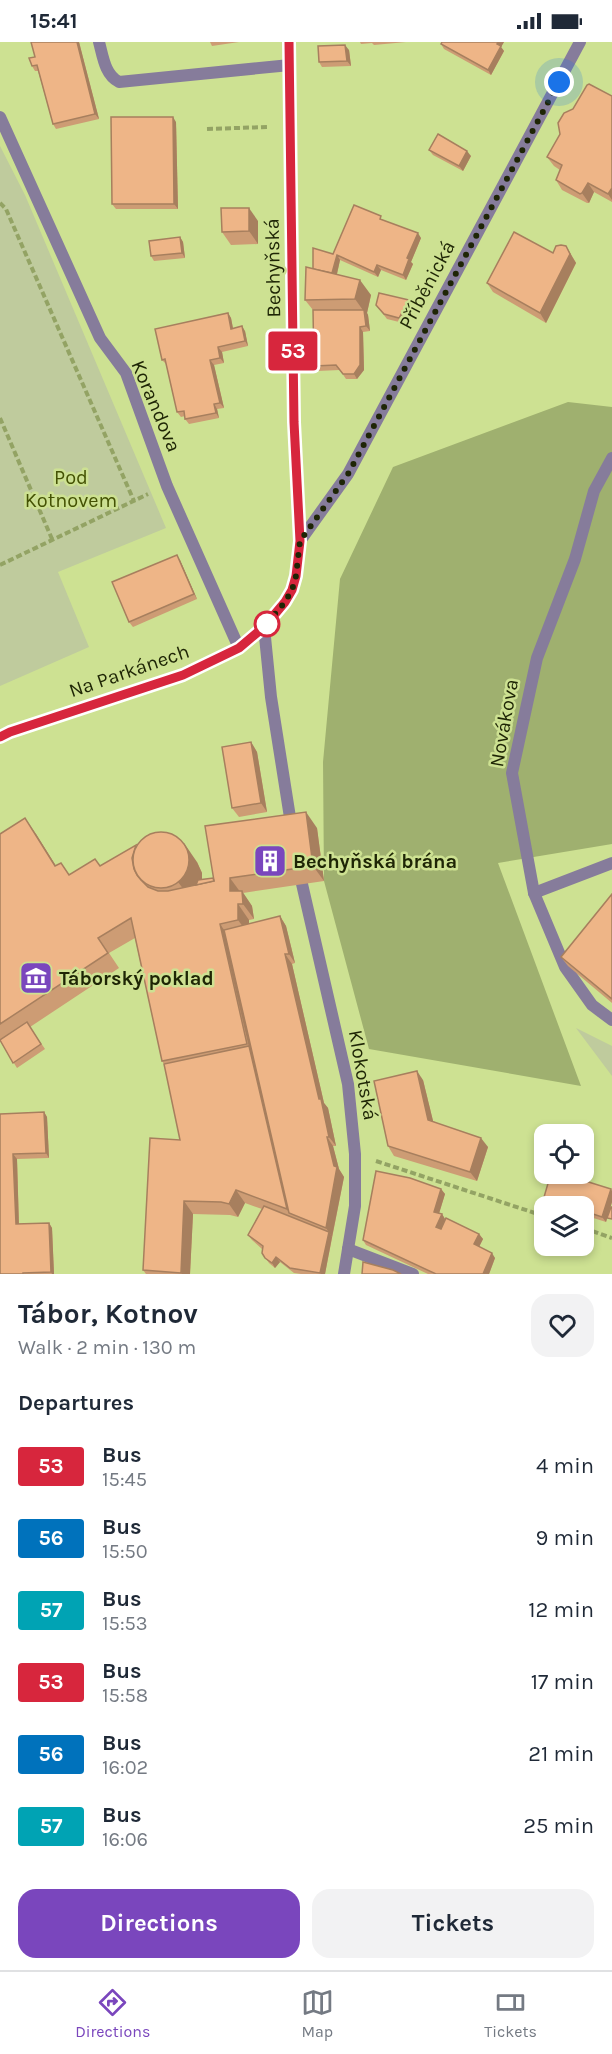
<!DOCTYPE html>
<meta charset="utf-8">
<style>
body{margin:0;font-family:Karla,sans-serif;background:#f2f2f3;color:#1f2937;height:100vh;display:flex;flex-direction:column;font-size:22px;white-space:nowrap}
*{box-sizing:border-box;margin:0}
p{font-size:20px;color:#747a83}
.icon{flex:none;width:33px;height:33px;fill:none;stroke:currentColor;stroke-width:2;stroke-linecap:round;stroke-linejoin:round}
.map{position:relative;height:1232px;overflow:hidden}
.sheet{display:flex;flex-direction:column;background:#fff;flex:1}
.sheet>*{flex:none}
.badge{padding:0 12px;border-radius:4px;font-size:21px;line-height:39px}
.controls{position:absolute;left:534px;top:1082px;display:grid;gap:12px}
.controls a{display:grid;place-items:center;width:60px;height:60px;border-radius:12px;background:#fff;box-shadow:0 3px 9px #0003;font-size:30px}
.you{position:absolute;width:30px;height:30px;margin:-15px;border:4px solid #fff;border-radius:50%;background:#1a73e8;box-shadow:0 0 0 9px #1a73e833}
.map>.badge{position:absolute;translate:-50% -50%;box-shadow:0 0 0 3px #fff}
h2{padding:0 18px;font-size:22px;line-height:54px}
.round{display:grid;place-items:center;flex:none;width:63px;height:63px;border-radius:18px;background:#f2f2f3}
.headline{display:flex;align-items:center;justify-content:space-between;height:102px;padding:0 18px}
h1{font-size:28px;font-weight:700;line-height:45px}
.action{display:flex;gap:12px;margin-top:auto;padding:12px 18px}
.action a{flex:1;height:69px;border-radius:18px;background:#7a46bd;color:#fff;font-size:24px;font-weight:700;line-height:69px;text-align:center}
.action a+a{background:#f2f2f3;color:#1f2937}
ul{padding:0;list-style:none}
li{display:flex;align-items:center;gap:18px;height:72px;padding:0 18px}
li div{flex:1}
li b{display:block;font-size:22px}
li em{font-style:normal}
li .badge{min-width:66px;font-weight:700;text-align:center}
.status{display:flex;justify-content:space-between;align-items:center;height:42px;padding:0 30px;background:#fff;direction:ltr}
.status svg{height:16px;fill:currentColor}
.tab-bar{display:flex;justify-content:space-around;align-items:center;height:84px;border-top:2px solid #e0e1e3;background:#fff;font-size:16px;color:#747a83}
.tab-bar a{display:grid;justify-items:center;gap:3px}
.tab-bar .current{color:#7a46bd}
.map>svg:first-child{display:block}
</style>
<div class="status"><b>15:41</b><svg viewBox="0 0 49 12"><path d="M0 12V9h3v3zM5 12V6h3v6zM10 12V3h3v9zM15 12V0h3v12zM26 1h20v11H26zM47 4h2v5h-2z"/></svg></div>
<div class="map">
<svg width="612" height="1232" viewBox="0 0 612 1232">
<rect width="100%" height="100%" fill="#cde192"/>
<!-- green -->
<g fill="#bfcb9d">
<path d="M0,104L25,153L166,486L58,530L89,605L0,644Z"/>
<path d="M576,986L612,1004V1034Z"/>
</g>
<!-- forest -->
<path fill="#9fb06f" d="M568,360L612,365V802L498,821L581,1044L369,1007L324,839L323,720L340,537L393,425Z"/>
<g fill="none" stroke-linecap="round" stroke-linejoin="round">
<!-- path -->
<g stroke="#93a364" stroke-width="4" stroke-dasharray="6 3" stroke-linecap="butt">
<path d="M207,87L268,85"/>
<path d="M0,161L6,167L134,459"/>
<path d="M0,376L52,497"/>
<path d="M0,523L148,452"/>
<path d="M376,1119L544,1174"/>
<path d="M584,1186L612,1196"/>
</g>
<!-- lane -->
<path stroke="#867c9b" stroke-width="12" d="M534,851L612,821"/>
<!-- street -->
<g stroke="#867c9b" stroke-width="12">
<path d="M99,0C103,15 105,33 119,40L290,23"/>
<path d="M0,75L100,296L126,331L167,444L239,606"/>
<path d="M612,416L594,449L575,517L537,616L512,731L534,851L565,925L592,963L612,978"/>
<path d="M300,499L348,432L580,0"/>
<path d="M264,585L271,655L292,788"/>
<path d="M302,842L348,1042L355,1112V1164L344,1232"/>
<path d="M348,1207L413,1232"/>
</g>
<!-- secondary -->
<path stroke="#61517c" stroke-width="12" d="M0,695L10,690L183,633L239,606L264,585L285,560L292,548L296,534L300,499L294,380L289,0"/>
</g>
<!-- wall -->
<g fill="#cd9c74">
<path d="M79,0L99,77L56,87L53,82L38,29H35L32,24L35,15Z"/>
<path d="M210,0H239L212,4Z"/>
<path d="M360,0H406L374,3L372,1L361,2Z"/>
<path d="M442,0H504L501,5L504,9L491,33L444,7L441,2Z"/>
<path d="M349,8L351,24L322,25L319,20Z"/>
<path d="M612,54V160L594,150L589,161H587L562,148L556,138L560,128L554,124L547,115Z"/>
<path d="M176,80L178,167H116L112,162Z"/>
<path d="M429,108L471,114L463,129L433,113Z"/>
<path d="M258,179V202L231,203L222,190Z"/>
<path d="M384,179L421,196L411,220L413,222L406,238L381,228L378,235L340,218L337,232L371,253L367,271L368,273L370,289L363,290L364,328L357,337H346L340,328L317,329L314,324L313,268L305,258L313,227Z"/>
<path d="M180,195L183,200L185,216L154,219L151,214Z"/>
<path d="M566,204L576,221L546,281L493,250L487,241Z"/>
<path d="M409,258L412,263L403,281L387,277L376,263Z"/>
<path d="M228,271L231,276L233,286L245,289L248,304L222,310L224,321L214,323L224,366L217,367L219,376L189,382L185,377V374L181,375L177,370L166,322L162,318Z"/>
<path d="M180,518L197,557L133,585L129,580Z"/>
<path d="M251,700L257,710L267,770L239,775L232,766Z"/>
<path d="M317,786L324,839L243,851L252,864L254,877L249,878V882L280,874L286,884L295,921L292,922L324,1061L328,1066L336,1104H333L339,1127L344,1135L325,1232H301L294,1231L280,1220L275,1226L269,1221L262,1211V1207L252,1198L248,1193L262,1167L245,1161L238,1175L230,1173L193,1172L190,1232H146L143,1228L180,1098L164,1022L162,1019L135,896L109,911L119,926L30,985L45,1007L17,1026L0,999V792H36L56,824L61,821L69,832L100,824L197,820L202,831V838L213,836Z"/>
<path d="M612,852V961L568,924L561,915Z"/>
<path d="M423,1038L433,1079L488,1105L477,1139L394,1114L388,1104Z"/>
<path d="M44,1070L47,1075L49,1116L17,1117L19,1182L49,1181L52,1186L54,1232H0V1072Z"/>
<path d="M592,1120L586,1139L612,1149V1160L606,1180L584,1173V1164H544V1166L542,1162Z"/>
<path d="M441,1147L445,1152L439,1171L442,1172L445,1177L479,1192L483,1197L479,1205L495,1216L489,1232H428L366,1203L363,1198Z"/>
</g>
<!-- shaded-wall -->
<g fill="#a77f5e">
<path d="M77,0H79L99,77L95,72Z"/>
<path d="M498,0H504L501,5L504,9L491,33L488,28Z"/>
<path d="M345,3L349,8L351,24L347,19Z"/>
<path d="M173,75L176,80L178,167L174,162Z"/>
<path d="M467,109L471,114L463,129L459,124Z"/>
<path d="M588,141L594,150L589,161L582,151Z"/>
<path d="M612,146V158L608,152Z"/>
<path d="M249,166L258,179V202L249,189Z"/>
<path d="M418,191L421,196L411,220L413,222L406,238L403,233L407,216Z"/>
<path d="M180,195L183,200L185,216L182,211Z"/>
<path d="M566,204L576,221L546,281L540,271Z"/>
<path d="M337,213L340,218L334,245L330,240Z"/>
<path d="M377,223L381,228L378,235L374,230Z"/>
<path d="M360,238L371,253L367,271L368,273L370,289L366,284L365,271L355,257Z"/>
<path d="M409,258L412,263L403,281L399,276Z"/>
<path d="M228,271L231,276L234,292L231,287Z"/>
<path d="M242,284L245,289L248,304L245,299Z"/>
<path d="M360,285L363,290L364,328L357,337L354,332Z"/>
<path d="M218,305L222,310L224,321L220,316Z"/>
<path d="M210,318L214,323L224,366L220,361Z"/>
<path d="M214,362L217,367L219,376L216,371Z"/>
<path d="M177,513L180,518L197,557L194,552Z"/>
<path d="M251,700L257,710L267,770L261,761Z"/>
<path d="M306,770L317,786L324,839L313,824Z"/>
<path d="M25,776L36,792L66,840L55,824Z"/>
<path d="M184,801L197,820L202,831V843L190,856L178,840Z"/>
<path d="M230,836L241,851L230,849Z"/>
<path d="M242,849L252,864L254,877L243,862Z"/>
<path d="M238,862L249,878V893L238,878Z"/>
<path d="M280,874L286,884L295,921L289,912Z"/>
<path d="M220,882L231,898L289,1171L287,1167Z"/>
<path d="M285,912L292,922L324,1061L328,1066L336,1104L329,1095L319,1057Z"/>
<path d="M417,1029L423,1038L435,1087L428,1078Z"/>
<path d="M44,1070L47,1075L49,1116L46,1111Z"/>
<path d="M327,1095L333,1104L339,1127L344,1135L332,1195L326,1186L334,1124Z"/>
<path d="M481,1096L488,1105L477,1139L470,1130Z"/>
<path d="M13,1112L17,1117L19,1187L16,1182Z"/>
<path d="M589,1115L592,1120L585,1143L582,1138Z"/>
<path d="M441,1147L445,1152L438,1175L434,1170Z"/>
<path d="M611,1147L612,1149V1160L606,1180L602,1175Z"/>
<path d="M236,1148L245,1161L238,1175L229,1162Z"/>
<path d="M184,1159L193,1172L190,1232H182L181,1231Z"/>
<path d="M442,1172L445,1177L440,1190L436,1185Z"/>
<path d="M49,1181L52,1186L54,1232H52L51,1230Z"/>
<path d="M329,1190L332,1195L325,1232H321L320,1231Z"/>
<path d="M479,1192L483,1197L478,1207L474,1202Z"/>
<path d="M492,1211L495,1216L489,1232H483Z"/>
<path d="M276,1215L280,1220L275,1226L272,1221Z"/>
</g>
<!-- building -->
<g fill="#eeb587" stroke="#a77f5e" stroke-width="1.5">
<path d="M31,0H77L95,72L53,82L37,23L32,24L29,16L35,15Z"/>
<path d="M442,0H498L497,2L501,4L488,28L441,2Z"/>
<path d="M345,3L347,19L319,20L318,4Z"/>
<path d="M589,42L612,54V146L608,152L588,141L582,151L580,152L556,138L562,123L547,115L560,92L558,81L564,71L573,67L587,43Z"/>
<path d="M111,75H173L174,162H112Z"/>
<path d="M438,92L467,109L459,124L429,108Z"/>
<path d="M354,163L381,174L380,177L418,191L407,216L409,217L403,233L377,223L374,230L337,213L332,231L313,227V206L333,212Z"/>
<path d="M221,166H249V189L222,190Z"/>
<path d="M514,190L553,211L556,204L561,203L566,204L570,212L540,271L487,241Z"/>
<path d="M180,195L182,211L151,214L149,199Z"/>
<path d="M306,225L360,238L355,257L305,258Z"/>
<path d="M379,251L409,258L399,276L384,272L376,263Z"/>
<path d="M313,268H364L366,284L360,285V323L354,332H343L336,323L314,324Z"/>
<path d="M228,271L231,287L242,284L245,299L218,305L220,316L210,318L220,361L214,362L216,371L185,377L184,369L177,370L165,317L162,318L155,287Z"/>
<path d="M177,513L194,552L129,580L112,540Z"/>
<path d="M251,700L261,761L232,766L222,705Z"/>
<path d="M306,770L313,824L230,836V849H242L243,862H238V878L220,882L247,1002L162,1019L131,876L98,896L108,911L0,982V792L25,776L55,824L61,821L69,833L95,817L100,824L136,803L132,816L134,827L137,833L141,838L148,845L158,849H168L214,839L205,784Z"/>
<circle cx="161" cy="818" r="28"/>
<path d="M213,836L214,839L196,843L198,838Z"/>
<path d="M612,852V957L561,915Z"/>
<path d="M280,874L289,912H285L319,1057H321L329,1095H327L334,1124L337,1125L326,1186L289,1171L224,888Z"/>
<path d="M27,980L41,1002L13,1021L0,998Z"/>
<path d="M249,1004L287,1167L236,1148L229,1162L221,1160L184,1159L181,1231L143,1228L150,1096L180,1098L164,1022Z"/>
<path d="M417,1029L428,1078L481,1096L470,1130L388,1104L374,1039Z"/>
<path d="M44,1070L46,1111L13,1112L16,1182L49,1181L51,1230L23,1231V1232H0V1072Z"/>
<path d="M584,1113L589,1115L582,1138L611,1147L602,1175L584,1169V1164H569L563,1162L562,1164H548L542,1162L551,1131H584Z"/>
<path d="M376,1129L410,1136L441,1147L434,1170L442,1172L436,1185L441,1187L446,1176L479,1192L474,1202L492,1211L483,1232H436L363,1198Z"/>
<path d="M264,1164L329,1190L320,1231L290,1226L276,1215L272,1221L265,1216L262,1211L263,1204L248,1193Z"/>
<path d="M611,1165H612V1177L607,1176Z"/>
<path d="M363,1220L393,1228L401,1232H362Z"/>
</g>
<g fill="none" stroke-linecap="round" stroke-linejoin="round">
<!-- line casing -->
<g stroke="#fff" stroke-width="14">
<path id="line" d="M0,695L10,690L183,633L239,606L264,585L285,560L292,548L296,534L300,499L294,380L289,0"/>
</g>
<!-- line -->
<use href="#line" stroke="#d7263d" stroke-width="9"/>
<!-- walk -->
<path stroke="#1e2505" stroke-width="6" stroke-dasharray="0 10.8" d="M267,582L264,585L285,560L292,548L296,534L300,499L348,432L559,40"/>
</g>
<!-- icons -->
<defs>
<g id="building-square" transform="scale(1.725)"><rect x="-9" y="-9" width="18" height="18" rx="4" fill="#7a46bd" stroke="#cde192"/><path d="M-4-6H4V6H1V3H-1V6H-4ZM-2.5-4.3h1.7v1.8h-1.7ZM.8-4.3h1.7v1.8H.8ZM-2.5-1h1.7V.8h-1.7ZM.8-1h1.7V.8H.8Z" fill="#fff"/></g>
<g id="museum-square" transform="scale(1.725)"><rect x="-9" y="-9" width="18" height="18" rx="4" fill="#7a46bd" stroke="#cde192"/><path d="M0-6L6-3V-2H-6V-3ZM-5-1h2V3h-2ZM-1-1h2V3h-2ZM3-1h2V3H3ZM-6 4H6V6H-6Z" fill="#fff"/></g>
</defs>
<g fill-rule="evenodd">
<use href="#building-square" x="270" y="819"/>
<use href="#museum-square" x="36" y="936"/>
</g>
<!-- markers -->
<circle fill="#fff" stroke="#d7263d" stroke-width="3" cx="267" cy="582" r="12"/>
<g text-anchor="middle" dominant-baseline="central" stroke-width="5" stroke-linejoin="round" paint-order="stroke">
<!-- street labels -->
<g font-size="20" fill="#1e2505" stroke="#cde192">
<text transform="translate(273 226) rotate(-91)">Bechyňská</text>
<text transform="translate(427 243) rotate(-62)">Příběnická</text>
<text transform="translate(156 364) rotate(67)">Korandova</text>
<text transform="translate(129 629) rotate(-19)">Na Parkánech</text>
<text transform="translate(504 681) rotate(-80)">Novákova</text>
<text transform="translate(363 1033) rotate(80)">Klokotská</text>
</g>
<!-- park labels -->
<g font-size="20" fill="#445204" stroke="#cde192">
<text x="71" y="435">Pod<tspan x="71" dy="23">Kotnovem</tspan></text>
</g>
<!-- poi labels -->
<g font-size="20" font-weight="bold" fill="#1e2505" stroke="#cde192" text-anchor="start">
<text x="293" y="819">Bechyňská brána</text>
<text x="59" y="936">Táborský poklad</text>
</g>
</g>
</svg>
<div class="controls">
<a><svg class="icon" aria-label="locate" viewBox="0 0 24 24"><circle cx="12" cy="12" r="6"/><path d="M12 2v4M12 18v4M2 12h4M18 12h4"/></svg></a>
<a><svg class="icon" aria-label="layers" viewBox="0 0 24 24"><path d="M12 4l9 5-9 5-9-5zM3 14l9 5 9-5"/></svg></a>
</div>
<div class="you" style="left:559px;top:40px"></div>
<b class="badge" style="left:293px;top:309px;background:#d7263d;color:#fff">53</b>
</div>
<section class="sheet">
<div class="headline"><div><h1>Tábor, Kotnov</h1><p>Walk · 2 min · 130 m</p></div><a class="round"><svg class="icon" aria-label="heart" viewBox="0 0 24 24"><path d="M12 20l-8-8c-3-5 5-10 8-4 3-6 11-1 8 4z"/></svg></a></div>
<h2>Departures</h2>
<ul>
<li><span class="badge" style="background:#d7263d;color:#fff">53</span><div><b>Bus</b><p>15:45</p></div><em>4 min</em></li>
<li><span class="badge" style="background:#0072bc;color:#fff">56</span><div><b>Bus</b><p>15:50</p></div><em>9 min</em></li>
<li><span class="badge" style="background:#00a3b4;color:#fff">57</span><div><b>Bus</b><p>15:53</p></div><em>12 min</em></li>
<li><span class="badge" style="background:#d7263d;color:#fff">53</span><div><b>Bus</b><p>15:58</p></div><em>17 min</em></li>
<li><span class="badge" style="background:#0072bc;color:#fff">56</span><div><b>Bus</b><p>16:02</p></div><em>21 min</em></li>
<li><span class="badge" style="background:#00a3b4;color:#fff">57</span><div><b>Bus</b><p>16:06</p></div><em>25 min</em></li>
</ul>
<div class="action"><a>Directions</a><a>Tickets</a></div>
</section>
<nav class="tab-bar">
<a class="current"><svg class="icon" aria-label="directions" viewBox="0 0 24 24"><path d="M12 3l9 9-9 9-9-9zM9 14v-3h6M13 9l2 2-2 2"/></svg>Directions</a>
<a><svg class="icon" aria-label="map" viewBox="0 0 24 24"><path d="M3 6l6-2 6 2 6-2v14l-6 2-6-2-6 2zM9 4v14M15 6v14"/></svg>Map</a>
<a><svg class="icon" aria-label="tickets" viewBox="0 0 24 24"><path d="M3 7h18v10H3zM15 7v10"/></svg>Tickets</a>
</nav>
